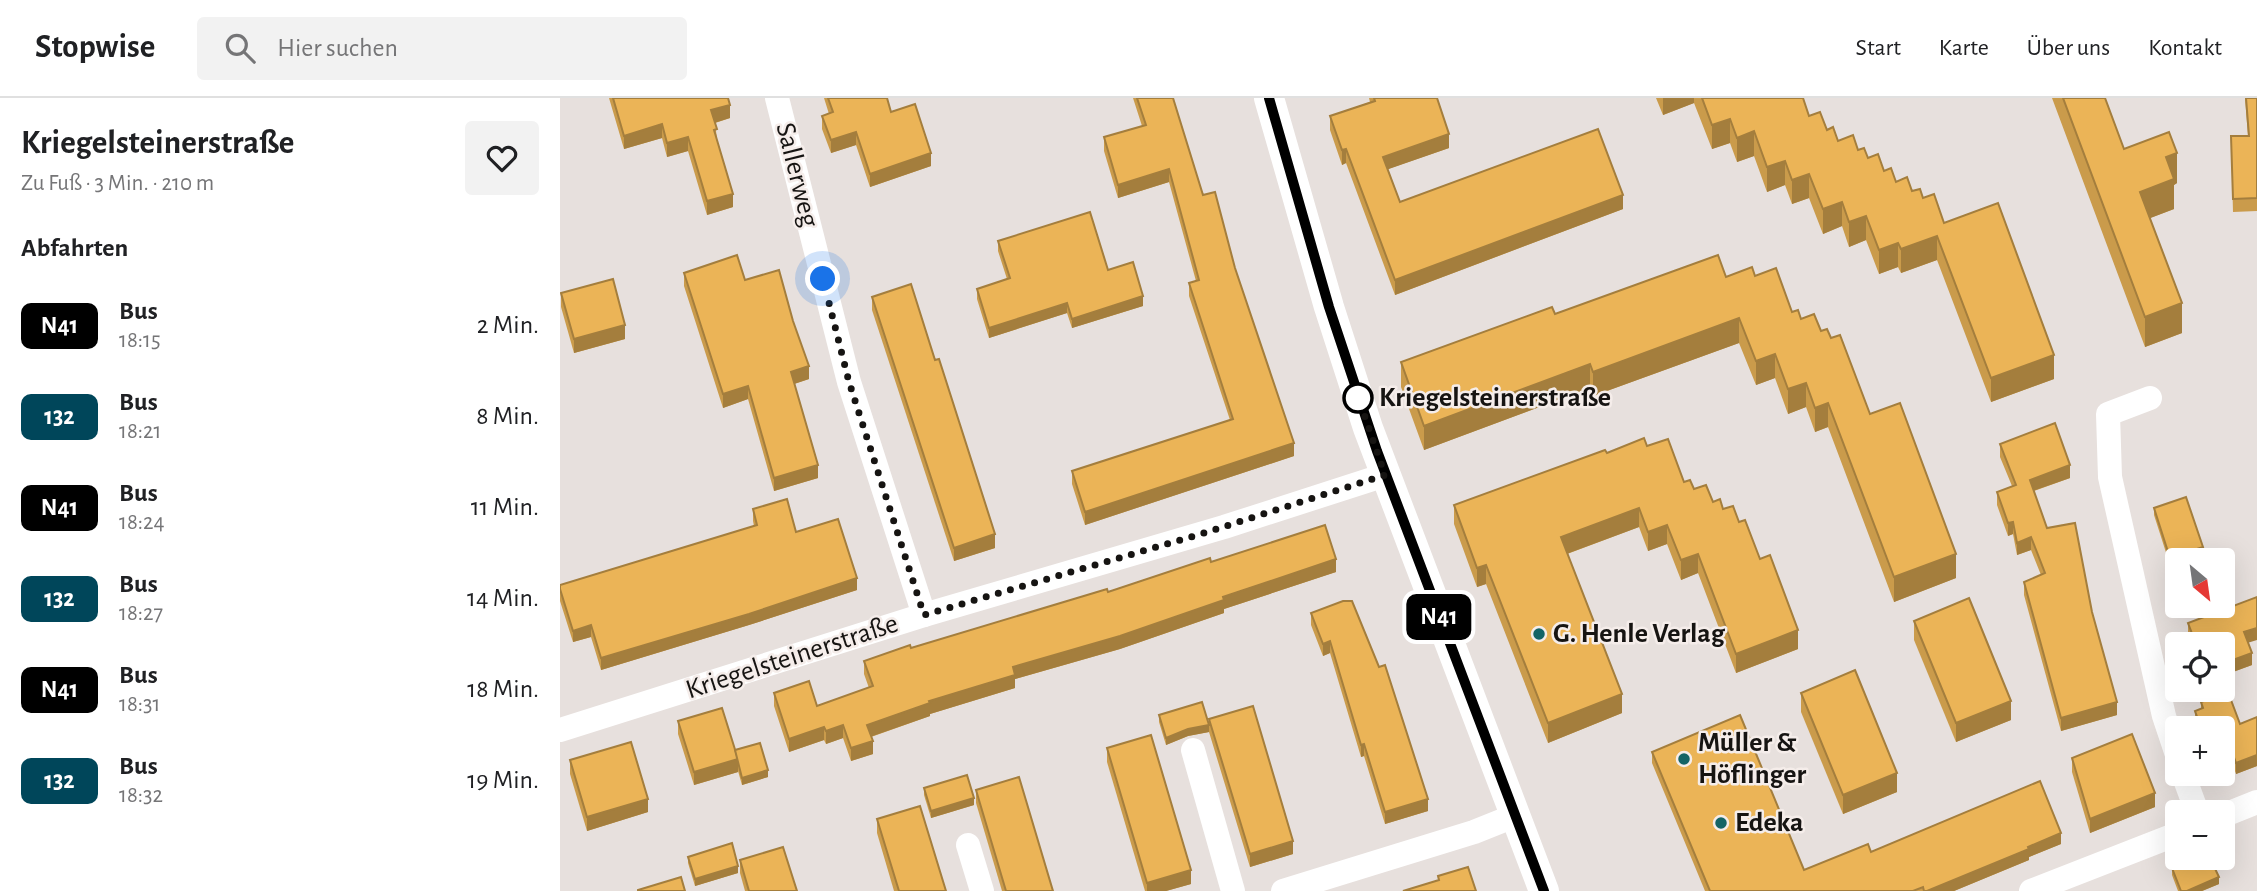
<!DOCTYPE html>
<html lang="de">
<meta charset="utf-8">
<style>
body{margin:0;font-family:"Alegreya Sans",sans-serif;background:#f2f2f2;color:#202124;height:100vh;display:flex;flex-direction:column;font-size:26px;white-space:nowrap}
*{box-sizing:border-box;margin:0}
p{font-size:23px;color:#757577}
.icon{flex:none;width:38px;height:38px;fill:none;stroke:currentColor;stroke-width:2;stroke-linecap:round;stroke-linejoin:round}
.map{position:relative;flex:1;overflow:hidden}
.details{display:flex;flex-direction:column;background:#fff;width:560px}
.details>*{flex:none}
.badge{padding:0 14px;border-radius:10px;font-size:24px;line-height:46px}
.needle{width:46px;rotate:151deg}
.tools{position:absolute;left:1605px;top:450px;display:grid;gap:14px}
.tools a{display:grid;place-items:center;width:70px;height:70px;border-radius:7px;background:#fff;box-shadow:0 7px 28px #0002;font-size:35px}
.you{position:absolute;width:35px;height:35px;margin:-18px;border:5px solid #fff;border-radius:50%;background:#1a73e8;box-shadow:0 0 0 10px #1a73e833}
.map>.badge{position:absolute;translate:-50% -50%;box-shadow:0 0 0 4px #fff}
h2{padding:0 21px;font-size:26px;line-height:63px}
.round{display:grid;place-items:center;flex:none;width:74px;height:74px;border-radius:7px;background:#f2f2f2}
.summary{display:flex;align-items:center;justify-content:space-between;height:119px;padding:0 21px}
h1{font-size:33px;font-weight:700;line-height:52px}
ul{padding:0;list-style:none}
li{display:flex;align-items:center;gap:21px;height:91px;padding:0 21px}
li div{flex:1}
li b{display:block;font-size:26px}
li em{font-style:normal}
li .badge{min-width:77px;font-weight:700;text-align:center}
header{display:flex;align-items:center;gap:42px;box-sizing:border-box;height:98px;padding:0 35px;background:#fff;border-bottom:2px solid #e0e0e0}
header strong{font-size:33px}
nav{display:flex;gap:38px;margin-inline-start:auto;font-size:24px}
.search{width:490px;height:63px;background:#f2f2f2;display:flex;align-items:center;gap:18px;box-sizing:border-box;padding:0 24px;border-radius:7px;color:#757577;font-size:26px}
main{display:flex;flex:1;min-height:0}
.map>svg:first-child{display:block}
</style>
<header>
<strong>Stopwise</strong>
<div class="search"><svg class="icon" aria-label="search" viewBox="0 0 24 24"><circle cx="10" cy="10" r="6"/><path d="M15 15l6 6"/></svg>Hier suchen</div>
<nav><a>Start</a><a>Karte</a><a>Über uns</a><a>Kontakt</a></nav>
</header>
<main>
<section class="details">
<div class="summary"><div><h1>Kriegelsteinerstraße</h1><p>Zu Fuß · 3 Min. · 210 m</p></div><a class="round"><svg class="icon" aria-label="heart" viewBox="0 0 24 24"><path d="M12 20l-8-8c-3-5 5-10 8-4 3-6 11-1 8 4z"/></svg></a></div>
<h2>Abfahrten</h2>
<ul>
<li><span class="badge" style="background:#000;color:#fff">N41</span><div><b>Bus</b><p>18:15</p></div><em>2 Min.</em></li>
<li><span class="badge" style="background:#00465a;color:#fff">132</span><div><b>Bus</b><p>18:21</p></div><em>8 Min.</em></li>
<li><span class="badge" style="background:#000;color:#fff">N41</span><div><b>Bus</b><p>18:24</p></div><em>11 Min.</em></li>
<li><span class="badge" style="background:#00465a;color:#fff">132</span><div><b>Bus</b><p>18:27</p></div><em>14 Min.</em></li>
<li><span class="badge" style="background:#000;color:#fff">N41</span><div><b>Bus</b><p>18:31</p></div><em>18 Min.</em></li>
<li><span class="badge" style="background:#00465a;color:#fff">132</span><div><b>Bus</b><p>18:32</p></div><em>19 Min.</em></li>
</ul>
</section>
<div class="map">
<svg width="1697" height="793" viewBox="0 0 1697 793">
<rect width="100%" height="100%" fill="#e7e0dd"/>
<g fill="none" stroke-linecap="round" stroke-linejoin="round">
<!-- minor -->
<g stroke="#fff" stroke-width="24">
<path d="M217,0L289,284L364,517"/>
<path d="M1590,300L1548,316L1550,379L1604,618L1617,657"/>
<path d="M0,632L364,517L664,429L825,377"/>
<path d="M633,652L673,793"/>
<path d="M1623,676L1637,714"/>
<path d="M1662,718L1697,704"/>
<path d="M408,747L422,793"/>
<path d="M723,793L914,734L954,718"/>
<path d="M1471,793L1617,736"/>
</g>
<!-- tertiary -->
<path stroke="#fff" stroke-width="30" d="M709,0L769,209L808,330L984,793"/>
</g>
<!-- wall -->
<g fill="#ca9b4b">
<path d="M49,0H168L170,20L155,25L157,41L173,109L147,117L128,53L107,59L102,40L64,51Z"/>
<path d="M264,0H327L331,14L371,68L310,89L296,47L271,55L262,31V18L269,16Z"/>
<path d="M573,0H613L643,97L675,170L734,358L525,427L512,386V373L670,322L629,198V185L636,183L609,84L558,100L544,53V39L582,28Z"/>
<path d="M809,0H877L889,50L828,71L840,104L1063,111L835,197L786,65L782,67L770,32V18L810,4Z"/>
<path d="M1096,0H1243L1249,18L1267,32L1278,43L1298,52L1336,84L1363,100L1384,125L1494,281L1431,304L1377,162L1341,175L1338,169L1319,176L1306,142L1289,149L1282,128L1263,136L1249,100L1232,106L1225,87L1207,94L1194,58L1177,64L1170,45L1152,51L1134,5L1103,17Z"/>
<path d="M1492,0H1545L1564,51L1617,85L1614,87V111L1590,120L1622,235L1585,249Z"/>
<path d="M1685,0H1697V113L1673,114L1671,38H1688Z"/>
<path d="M438,143L548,172L583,208L512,230L507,215L429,240L417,201V191L447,181L438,153Z"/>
<path d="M124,175L185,182L249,281L234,286L258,380L214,393L188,301L163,310L124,188Z"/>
<path d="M1195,178L1232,214L1271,240L1396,480L1334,504L1268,329L1255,334L1246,309L1228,316L1215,280L1196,287L1179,245L1033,298L1030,290L864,352L841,289V264L995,216L1166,179Z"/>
<path d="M1,195L65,241L14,255L1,209Z"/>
<path d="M312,199L435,450L394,463L312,212Z"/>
<path d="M1440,346L1510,380L1474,393L1487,430L1532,514L1557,617L1501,633L1464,497V484L1481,477L1471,452L1457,457L1453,436L1448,438L1437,407V394L1452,388L1440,359Z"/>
<path d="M1087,348L1124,384L1163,411L1179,424L1200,461L1238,551L1176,575L1138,475L1121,482L1107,446L1088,453L1079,429L1007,456L1062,615L988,645L926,486L917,489L894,426V407L1047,355Z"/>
<path d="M1594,410L1643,456L1625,462H1617L1610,467L1594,417Z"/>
<path d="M193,411L236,434L297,492L189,527L41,572L31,539L13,544L0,503V487L194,428L193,423Z"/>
<path d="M651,464L776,474L664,511V515L560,551L455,581V590L370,616V618L311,639L313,656L291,663L283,640L266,646L264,642L229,654L214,608V595L257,608L309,590L304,576V563Z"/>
<path d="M783,503L868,713L825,726L804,658L801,659L770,555L763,558L751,527V515Z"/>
<path d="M1354,523L1451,622L1396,644L1354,542Z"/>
<path d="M1628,525L1688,545L1692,567L1662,578V546H1631L1628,537Z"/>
<path d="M1241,595L1337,694L1283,716L1241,614Z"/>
<path d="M1641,604L1680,626L1697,619V668L1676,676L1669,656L1662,659V630H1637L1635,624V613L1641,611Z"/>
<path d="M599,617L649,627V621L733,756L690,769L649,634L628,638L606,647L599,624Z"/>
<path d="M118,623L175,652L208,679L182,687L178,673V674L134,687L118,636Z"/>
<path d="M547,650L631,786L606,793H585L547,664Z"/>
<path d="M1092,654L1244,772L1311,754L1501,746L1469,759V762L1394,793H1145L1092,665Z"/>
<path d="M1512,660L1595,709L1530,735L1512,674Z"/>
<path d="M10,662L88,714L27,733L10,676Z"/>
<path d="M364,690L414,707L371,720L364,697Z"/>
<path d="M416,692L493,793H442L416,705Z"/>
<path d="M317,721L386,793H334L317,735Z"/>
<path d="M128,759L178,775L135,788L128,765Z"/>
<path d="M180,762L237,793H185L180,775Z"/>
<path d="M1612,770L1659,786L1642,793H1618L1612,777Z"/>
</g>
<!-- shaded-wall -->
<g fill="#a47e3d">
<path d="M1103,0H1134V5L1103,17Z"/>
<path d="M170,7V20L151,26V12Z"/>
<path d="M1170,21V45L1152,51V27Z"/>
<path d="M102,26V40L64,51V38Z"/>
<path d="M1194,33V58L1177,64V40Z"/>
<path d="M296,34V47L271,55V42Z"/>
<path d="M889,36V50L823,73V59Z"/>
<path d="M128,39V53L107,59V45Z"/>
<path d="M786,51V65L782,67V52Z"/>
<path d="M371,55V68L310,89V76Z"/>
<path d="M1617,55V85L1614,87V111L1580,124V94L1606,59Z"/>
<path d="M1225,63V87L1207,94V69Z"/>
<path d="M609,71V84L558,100V87Z"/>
<path d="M1249,76V100L1232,106V82Z"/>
<path d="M173,96V109L147,117V103Z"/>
<path d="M1063,97V111L835,197V182Z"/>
<path d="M1282,104V128L1263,136V111Z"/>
<path d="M1306,118V142L1289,149V124Z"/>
<path d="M1377,138V162L1341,175V151Z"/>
<path d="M1338,145V169L1319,176V152Z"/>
<path d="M583,198V208L512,230V221Z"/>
<path d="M507,205V215L429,240V230Z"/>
<path d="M1622,205V235L1585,249V219Z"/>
<path d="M1179,220V245L1033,298V274Z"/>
<path d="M65,227V241L14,255V241Z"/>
<path d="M1215,256V280L1196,287V263Z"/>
<path d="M1494,257V281L1431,304V280Z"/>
<path d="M1030,266V290L864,352V328Z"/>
<path d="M249,268V281L231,287V274Z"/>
<path d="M1246,285V309L1228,316V291Z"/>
<path d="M188,288V301L163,310V296Z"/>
<path d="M1268,305V329L1255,334V310Z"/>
<path d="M734,345V358L525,427V414Z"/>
<path d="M258,367V380L214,393V380Z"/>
<path d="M1510,367V380L1470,394V382Z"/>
<path d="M1079,410V429L1001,458V439Z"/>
<path d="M1453,424V436L1448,438V425Z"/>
<path d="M1107,427V446L1088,453V434Z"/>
<path d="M435,436V450L394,463V450Z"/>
<path d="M1471,439V452L1457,457V445Z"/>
<path d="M1643,449V456L1625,462H1617V465L1610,467V460Z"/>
<path d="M1138,456V475L1121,482V462Z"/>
<path d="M1396,456V480L1334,504V479Z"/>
<path d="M776,461V474L664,511V515L560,551L455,581V590L370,616V618L307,640V627L369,603L453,569Z"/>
<path d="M926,467V486L917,489V470Z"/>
<path d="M297,480V492L189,527L41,572V560Z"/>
<path d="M31,527V539L13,544V533Z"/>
<path d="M1697,530V542L1684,546V534Z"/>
<path d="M1238,532V551L1176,575V556Z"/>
<path d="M770,543V555L763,558V546Z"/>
<path d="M1692,555V567L1662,578V566Z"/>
<path d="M1062,596V615L988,645V625Z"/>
<path d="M1451,603V622L1396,644V625Z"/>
<path d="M1557,604V617L1501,633V620Z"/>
<path d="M283,627V640L266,646V633Z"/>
<path d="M649,627V634L628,638L606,647V640L628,631Z"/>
<path d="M264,629V642L229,654V641Z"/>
<path d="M313,643V656L291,663V650Z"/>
<path d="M1669,645V656L1662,659V648Z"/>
<path d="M804,646V658L801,659V647Z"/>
<path d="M1697,657V668L1676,676V665Z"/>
<path d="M178,661V674L134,687V674Z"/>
<path d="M208,672V679L182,687V680Z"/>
<path d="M1337,675V694L1283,716V697Z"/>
<path d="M1595,695V709L1530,735V721Z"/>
<path d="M414,700V707L371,720V713Z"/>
<path d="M88,701V714L27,733V719Z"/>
<path d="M868,701V713L825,726V714Z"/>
<path d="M1501,735V746L1469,759V762L1394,793H1367Z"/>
<path d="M733,743V756L690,769V756Z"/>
<path d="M178,768V775L135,788V781Z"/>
<path d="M631,772V786L606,793H587V785Z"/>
<path d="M1659,779V786L1642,793H1627Z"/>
</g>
<!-- building -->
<g fill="#ebb457" stroke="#a47e3d" stroke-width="2">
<path d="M53,0H168L170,7L151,12L157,31L154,32L173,96L147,103L128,39L107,45L102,26L64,38Z"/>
<path d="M268,0H327L331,14L355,6L371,55L310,76L296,34L271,42L262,18L273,14Z"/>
<path d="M577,0H613L643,97L655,94L675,170L734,345L525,414L512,373L673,321L629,185L639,182L609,71L558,87L544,39L586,27Z"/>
<path d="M814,0H877L889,36L823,59L840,104L1038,31L1063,97L835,182L786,51L782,52L770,18L815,3Z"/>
<path d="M1142,0H1243L1249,18L1260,14L1267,32L1273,29L1278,43L1293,37L1298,52L1304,50L1308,60L1318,56L1324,73L1331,70L1336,84L1347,79L1352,93L1360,91L1363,100L1374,96L1384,125L1438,105L1494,257L1431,280L1377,138L1341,151L1338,145L1319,152L1306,118L1289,124L1282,104L1263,111L1249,76L1232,82L1225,63L1207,69L1194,33L1177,40L1170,21L1152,27Z"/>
<path d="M1503,0H1545L1564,51L1609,34L1617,55L1606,59L1614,81L1580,94L1622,205L1585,219Z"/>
<path d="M1686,0H1697V100L1673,101L1671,38H1689Z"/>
<path d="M530,114L548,172L573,164L583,198L512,221L507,205L429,230L417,191L450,180L438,143Z"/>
<path d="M177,157L185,182L219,172L233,223L249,268L231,274L258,367L214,380L188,288L163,296L124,175Z"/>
<path d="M1158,157L1166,179L1192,169L1195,178L1216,170L1232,214L1238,212L1241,221L1254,216L1261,233L1267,231L1271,240L1280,237L1310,316L1340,305L1396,456L1334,479L1268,305L1255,310L1246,285L1228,291L1215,256L1196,263L1179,220L1033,274L1030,266L864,328L841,264L992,209L995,216Z"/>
<path d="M53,181L65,227L14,241L1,195Z"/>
<path d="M351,186L375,262L379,261L435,436L394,450L312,199Z"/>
<path d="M1495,325L1510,367L1470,382L1487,430L1515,425L1532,514L1557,604L1501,620L1464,484L1485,475L1471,439L1457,445L1453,424L1448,425L1437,394L1456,387L1440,346Z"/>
<path d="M1084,340L1087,348L1108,341L1124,384L1130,382L1134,391L1146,387L1153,404L1160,401L1163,411L1173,408L1179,424L1185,422L1200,461L1210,457L1238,532L1176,556L1138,456L1121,462L1107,427L1088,434L1079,410L1001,439L1062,596L988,625L926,467L917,470L894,407L1045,352L1047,355Z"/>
<path d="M1626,399L1643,449L1610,460L1594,410Z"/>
<path d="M227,401L236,434L278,421L297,480L189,516L41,560L31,527L13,533L0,491V487L197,427L193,411Z"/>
<path d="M765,427L776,461L663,499L664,502L560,538L453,569L455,577L369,603L370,605L307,627L313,643L291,650L283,627L266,633L264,629L229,641L214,595L249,583L257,608L313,588L304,563L350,547L351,550L547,491L548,494L650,460L651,464Z"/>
<path d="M1697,499V530L1684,534L1692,555L1662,566V546H1636L1628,525Z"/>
<path d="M1409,500L1451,603L1396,625L1354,523Z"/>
<path d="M783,503H792L819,569L825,567L868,701L825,714L804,646L801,647L770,543L763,546L751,515Z"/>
<path d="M1295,572L1337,675L1283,697L1241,595Z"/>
<path d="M1668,594L1680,626L1697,619V657L1676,665L1669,645L1662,648V630H1641L1635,613L1643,610L1641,604Z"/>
<path d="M642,604L649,627L628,631L606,640L599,617Z"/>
<path d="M693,608L733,743L690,756L649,621Z"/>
<path d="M162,610L178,661L134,674L118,623Z"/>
<path d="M1180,617L1244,772L1308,746L1311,754L1480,683L1501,735L1468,749L1469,751L1367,793H1364L1363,789L1353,793H1150L1092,654Z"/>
<path d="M1572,636L1595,695L1530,721L1512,660Z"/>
<path d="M591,637L631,772L587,785L547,650Z"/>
<path d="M71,644L88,701L27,719L10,662Z"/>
<path d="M200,645L208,672L182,680L175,652Z"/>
<path d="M407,677L414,700L371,713L364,690Z"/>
<path d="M459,679L493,793H446L416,692Z"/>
<path d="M360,708L386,793H339L317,721Z"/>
<path d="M172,745L178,768L135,781L128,759Z"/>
<path d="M223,749L237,793H189L180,762Z"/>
<path d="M1637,760H1650L1659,779L1627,793H1621L1612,770Z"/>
<path d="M908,769L916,793H843L879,782L878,778Z"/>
<path d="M121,779L125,793H78V792Z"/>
</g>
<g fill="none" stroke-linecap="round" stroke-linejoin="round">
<!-- line casing -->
<g stroke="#fff" stroke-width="16">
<path id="line" d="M709,0L769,209L817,353L984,793"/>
</g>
<!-- line -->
<use href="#line" stroke="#000" stroke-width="10"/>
<!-- walk -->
<path stroke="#161412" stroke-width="7" stroke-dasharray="0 12.6" d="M263,181L289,284L364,517L641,436L825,377L795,290L798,300"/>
</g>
<!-- markers -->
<circle fill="#fff" stroke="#000" stroke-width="3.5" cx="798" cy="300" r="14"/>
<g fill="#146466" stroke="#f5edea" stroke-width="2.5">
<circle cx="979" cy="536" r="7"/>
<circle cx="1124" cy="661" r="7"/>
<circle cx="1161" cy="725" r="7"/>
</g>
<g text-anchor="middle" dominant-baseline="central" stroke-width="5" stroke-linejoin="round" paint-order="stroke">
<!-- street labels -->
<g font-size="28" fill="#161412" stroke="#f5edea">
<text transform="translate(237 77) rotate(76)">Sallerweg</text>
<text transform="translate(232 559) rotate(-18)">Kriegelsteinerstraße</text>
</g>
<!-- stop labels -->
<g font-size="28" font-weight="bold" fill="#161412" stroke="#f5edea" text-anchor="start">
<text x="819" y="300">Kriegelsteinerstraße</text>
</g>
<!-- poi labels -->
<g font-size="28" font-weight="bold" fill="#161412" stroke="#f5edea" text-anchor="start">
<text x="993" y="536">G. Henle Verlag</text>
<text x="1138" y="645">Müller &amp;<tspan x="1138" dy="32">Höflinger</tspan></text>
<text x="1175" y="725">Edeka</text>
</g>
</g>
</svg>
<div class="tools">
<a><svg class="needle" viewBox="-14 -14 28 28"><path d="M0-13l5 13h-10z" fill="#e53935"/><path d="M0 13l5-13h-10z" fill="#757577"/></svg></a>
<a><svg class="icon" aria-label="locate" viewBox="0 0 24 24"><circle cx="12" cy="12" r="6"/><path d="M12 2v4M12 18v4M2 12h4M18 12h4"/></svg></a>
<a>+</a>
<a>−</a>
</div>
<div class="you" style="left:263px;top:181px"></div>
<b class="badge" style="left:879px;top:519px;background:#000;color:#fff">N41</b>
</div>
</main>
